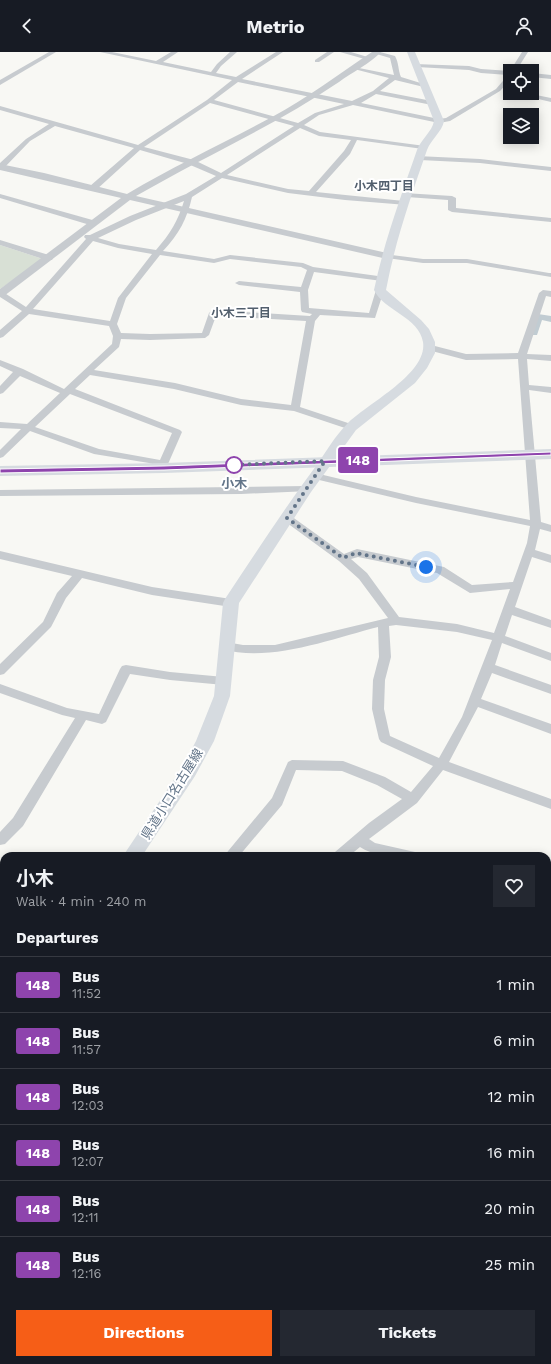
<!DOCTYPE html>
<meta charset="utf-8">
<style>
body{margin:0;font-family:"Work Sans","Noto Sans JP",sans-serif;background:#242831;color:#f1f3f6;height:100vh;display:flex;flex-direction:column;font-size:15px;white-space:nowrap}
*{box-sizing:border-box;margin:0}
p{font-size:13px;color:#9ea1a6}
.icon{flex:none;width:22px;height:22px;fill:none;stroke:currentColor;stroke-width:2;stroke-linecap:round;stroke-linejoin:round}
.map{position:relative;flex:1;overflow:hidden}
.drawer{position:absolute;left:0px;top:800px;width:551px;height:512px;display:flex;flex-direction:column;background:#171b24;border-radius:12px 12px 0 0;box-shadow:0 2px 10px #0003}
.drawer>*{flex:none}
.badge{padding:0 8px;border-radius:3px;font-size:14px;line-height:26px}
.tools{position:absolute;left:503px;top:12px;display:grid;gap:8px}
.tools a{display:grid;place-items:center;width:36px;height:36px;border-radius:0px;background:#171b24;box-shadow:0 2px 10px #0003;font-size:20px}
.you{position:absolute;width:20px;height:20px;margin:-10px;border:3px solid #fff;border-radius:50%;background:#1a73e8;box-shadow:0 0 0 6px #1a73e833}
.map>.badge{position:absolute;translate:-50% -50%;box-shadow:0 0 0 2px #fff}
h2{padding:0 16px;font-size:15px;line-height:36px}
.round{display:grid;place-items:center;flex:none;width:42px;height:42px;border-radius:0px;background:#242831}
.headline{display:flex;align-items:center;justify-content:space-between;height:68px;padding:0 16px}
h1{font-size:19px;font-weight:700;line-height:30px}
.primary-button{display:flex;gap:8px;margin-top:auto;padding:8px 16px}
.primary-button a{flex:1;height:46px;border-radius:0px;background:#f65e17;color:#fff;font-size:16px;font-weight:700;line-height:46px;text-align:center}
.primary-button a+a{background:#242831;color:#f1f3f6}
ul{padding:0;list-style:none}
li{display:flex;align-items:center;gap:12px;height:56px;padding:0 16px;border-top:1px solid #363941}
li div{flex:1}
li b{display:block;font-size:15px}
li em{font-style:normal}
li .badge{min-width:44px;font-weight:700;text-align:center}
header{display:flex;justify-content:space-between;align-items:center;height:52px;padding:0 16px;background:#171b24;font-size:18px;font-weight:700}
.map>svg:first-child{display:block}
</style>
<header><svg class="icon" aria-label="back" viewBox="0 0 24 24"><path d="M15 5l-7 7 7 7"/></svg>Metrio<svg class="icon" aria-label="person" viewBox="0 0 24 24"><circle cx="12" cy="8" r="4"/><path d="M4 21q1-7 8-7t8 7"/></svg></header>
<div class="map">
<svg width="551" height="1312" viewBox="0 0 551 1312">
<rect width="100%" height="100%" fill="#f8f8f4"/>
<!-- green -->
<path fill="#d8e0d5" d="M0,193L43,207L0,237Z"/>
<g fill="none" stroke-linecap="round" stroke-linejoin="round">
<!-- canal -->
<path fill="#c1ccd2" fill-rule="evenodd" d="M538,262L551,264V270L542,268L537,283H531L530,281L534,265Z"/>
<!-- minor -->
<g fill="#c7cbcf" fill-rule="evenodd">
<path d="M49,0H56L0,33V28Z"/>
<path d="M100,0H112L156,9L171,0H178L163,10L211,20L217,12L230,0H237L221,14L216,21L236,25L276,0H283L242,27L352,49L373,39L389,26L354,17V15L394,23L390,6L373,1L380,0L395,4C399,11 398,18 401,25L427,33L424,35L395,28L380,39L432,49L435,51L432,53L376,42L361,51L439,67L446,66L496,37L508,23L481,21L469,18L417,15L414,13L415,12L469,14L481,17L510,19L522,0H528L516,19H510V28L500,39L450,69L439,71L353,53L319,63L304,73L320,80L425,94L427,95L423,97L357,88L350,102L316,140L404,149L408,151L407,153L345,148L288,141L222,126L192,145C187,167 179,182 163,199L214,207L230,203L303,211L313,215L385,225L386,227L385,229H382L314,220L308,238L309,256L369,261L376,238L380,236L384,238L375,266L320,263L315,269L300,355L354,373L356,375L354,377H348L294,359L241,353L174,337L90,323L75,337L180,378L182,380L168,412L169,416L167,418H161L159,414L149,411L94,402L30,379L3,405L0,406V398L21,377L0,376V370L27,372L60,341L20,324L3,341L0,342V334L13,320L0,314V308L23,317L64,337L112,292L113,284L109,274L29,262L3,285L0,286V278L22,259L0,245V238L26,255L86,187L84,185L85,183H90L130,164L186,142L216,124L188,112L140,98L96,138H90V134L134,96L55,74L30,89L3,117H0V111L26,87L49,72L0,58V54L138,93L207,48L232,28ZM238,30L344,52L315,61L298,71L214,48ZM210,51L294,74L221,121L194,108L144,95ZM300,76L319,84L351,88L344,99L309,139L288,137L227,123ZM184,149C178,169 170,182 156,198L119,192L98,186L136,168ZM93,189L118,196L152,202L118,246L110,269L33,257ZM160,203L214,211L230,207L301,215L307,218L301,235L239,229L235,231L239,233L300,240L301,258L302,260L312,262L310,264L213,258L209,261L202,281L150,282L121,281L117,272L126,246ZM216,264L306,269L291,353L241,347L175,331L94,318L119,295L121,287L150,288L205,286L209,283ZM70,342L172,381L160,408L99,397L35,375Z"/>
<path d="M327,0H334L319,10H315V8Z"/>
<path d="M340,0H351L371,6L368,8Z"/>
<path d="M532,21L551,23V27L532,25Z"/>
<path d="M513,41H526L551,46V50Z"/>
<path d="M417,104L480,107L551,115V119L480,111L420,108L416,106Z"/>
<path d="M404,141L452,144L456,146V156L551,166V170L452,160L448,158V148L407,145L403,143Z"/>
<path d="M0,142L96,169L97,171L93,173H90L0,146Z"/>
<path d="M0,188L52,204L53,206L52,208H46L0,193Z"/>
<path d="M384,202L423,207H467L549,221H551V225L467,211H423L387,206L383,204Z"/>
<path d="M543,238L551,239V245L546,244L527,302L551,303V309L527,307L529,333L551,335V341L529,338L541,470L551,473V480L540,477L535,498L551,503V511L532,505L515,555L551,568V576L512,563L505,584L551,601V609L502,591L495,613L551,633V642L492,621L481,647L551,672V682L478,655L449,710L551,747V757L443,718L417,751L369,787L375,791L415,800L417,804C397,804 377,806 360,795L349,804H333L335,800L369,771L402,747L377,733L342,719L296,718L282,753L239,804H224L272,746L288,710L292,708L343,709L385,725L411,740L433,714L381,690L379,687L372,657L373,628L379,605L378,575C331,587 269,611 222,597L220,594L222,591L226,590L243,593H275L388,566L359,527L339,509L283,468L282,466L283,464H291L344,502L357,497L444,515L472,533L513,530L527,491L530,474L416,451L315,427L310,424L315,421L416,445L530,468L518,307L466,308L428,298L427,296L431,293L466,302L518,301L539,241ZM358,505L437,521L470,541L510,537L494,581L457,572L399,565L367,521L351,507ZM396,573L457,580L492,588L462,665L439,706L390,684L384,657L385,628L391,605L389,574Z"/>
<path d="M306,434L310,435L311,437L310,439L241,442L0,444V438Z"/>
<path d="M0,499L152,535L231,547L235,548L237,551L235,554L231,555L152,543L82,526L66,546L51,575L4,622L0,623V612L43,570L57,541L72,524L0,507Z"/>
<path d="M126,613L170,620L224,625L228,626L230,629L228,632L224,633L170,628L130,622L106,670L102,672L86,668L23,774L5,792L0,793V780L13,766L75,666L62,663L0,641V632L67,656L99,662L120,617L122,614Z"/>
<path d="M0,869L4,870V883L0,882Z"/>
<path d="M0,1168L4,1169V1187L0,1186Z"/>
</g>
<!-- tertiary -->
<g fill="#c7cbcf" fill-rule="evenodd">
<path d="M372,0H381C371,11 351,21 339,30C274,74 203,105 136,144L387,201L391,202L392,204L391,206L387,207L130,148L4,244L0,245V237L121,146L0,118V112L44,121L127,142C174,114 224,91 272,65C307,46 339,22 372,0Z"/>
<path d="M4,1217V1240L0,1242V1219Z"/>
<path d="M4,1244V1267L0,1269V1246Z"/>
</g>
<!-- secondary -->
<g fill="#d6dbe0" fill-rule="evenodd">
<path d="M407,0H415L444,69C442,80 431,87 427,98C411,144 395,190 386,238L421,268L429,277L435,290V301L427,316L415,331L356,378L311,440L239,551L230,644L214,689L195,724L142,804H123L183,714L196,689L214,644L223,551L225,547C255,502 284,457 316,414C326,400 335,384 347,372C366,352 428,322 423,290C419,265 384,259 374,238C384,190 401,144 417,98C421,87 432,80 434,69Z"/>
<path d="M551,807V823L547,824V808Z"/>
<path d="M551,826V842L547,843V827Z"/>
<path d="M4,980V1003L2,1004L4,1005V1025L0,1024V982Z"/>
</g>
<!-- primary -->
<path fill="#d6dbe0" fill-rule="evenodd" d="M551,397V407L164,421L0,424V414L164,411Z"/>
</g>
<!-- line -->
<path fill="#8e44ad" stroke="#fff" d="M551,400V403L164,418L0,421V417L164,414Z"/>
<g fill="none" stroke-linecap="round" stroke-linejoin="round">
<!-- walk -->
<path stroke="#637589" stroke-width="4" stroke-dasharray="0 7.2" d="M234,413H231L325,409L287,466L343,506L356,501L426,515"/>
</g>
<!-- markers -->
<circle fill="#fff" stroke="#8e44ad" stroke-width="2" cx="234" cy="413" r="8"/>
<g text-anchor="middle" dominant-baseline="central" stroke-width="4" stroke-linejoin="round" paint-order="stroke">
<!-- far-neighbourhood labels -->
<g font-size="12" font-weight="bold" fill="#525f6d" stroke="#fff">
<text x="384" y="134">小木四丁目</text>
<text x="241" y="261">小木三丁目</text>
</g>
<!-- stop labels -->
<g font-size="13" font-weight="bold" fill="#637589" stroke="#fff">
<text x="234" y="431">小木</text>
</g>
<!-- street labels -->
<g font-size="13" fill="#637589" stroke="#fff">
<text transform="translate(172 742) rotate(-58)">県道小口名古屋線</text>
</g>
</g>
</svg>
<div class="tools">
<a><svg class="icon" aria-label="locate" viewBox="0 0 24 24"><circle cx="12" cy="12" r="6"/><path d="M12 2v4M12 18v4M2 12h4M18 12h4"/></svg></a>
<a><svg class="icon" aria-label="layers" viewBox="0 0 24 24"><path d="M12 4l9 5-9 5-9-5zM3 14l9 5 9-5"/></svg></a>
</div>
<div class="you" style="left:426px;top:515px"></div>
<b class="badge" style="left:358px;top:408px;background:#8e44ad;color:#fff">148</b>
<section class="drawer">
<div class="headline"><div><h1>小木</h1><p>Walk · 4 min · 240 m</p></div><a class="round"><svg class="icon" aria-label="heart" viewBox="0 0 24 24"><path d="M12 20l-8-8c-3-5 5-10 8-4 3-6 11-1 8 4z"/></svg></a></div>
<h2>Departures</h2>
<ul>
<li><span class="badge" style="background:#8e44ad;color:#fff">148</span><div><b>Bus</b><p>11:52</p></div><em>1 min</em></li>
<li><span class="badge" style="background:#8e44ad;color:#fff">148</span><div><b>Bus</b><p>11:57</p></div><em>6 min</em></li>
<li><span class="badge" style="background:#8e44ad;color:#fff">148</span><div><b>Bus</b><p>12:03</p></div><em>12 min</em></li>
<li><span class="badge" style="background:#8e44ad;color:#fff">148</span><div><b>Bus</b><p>12:07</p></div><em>16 min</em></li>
<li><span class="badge" style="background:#8e44ad;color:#fff">148</span><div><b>Bus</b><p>12:11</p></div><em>20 min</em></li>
<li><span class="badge" style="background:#8e44ad;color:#fff">148</span><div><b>Bus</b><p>12:16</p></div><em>25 min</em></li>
</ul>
<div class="primary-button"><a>Directions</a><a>Tickets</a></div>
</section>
</div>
